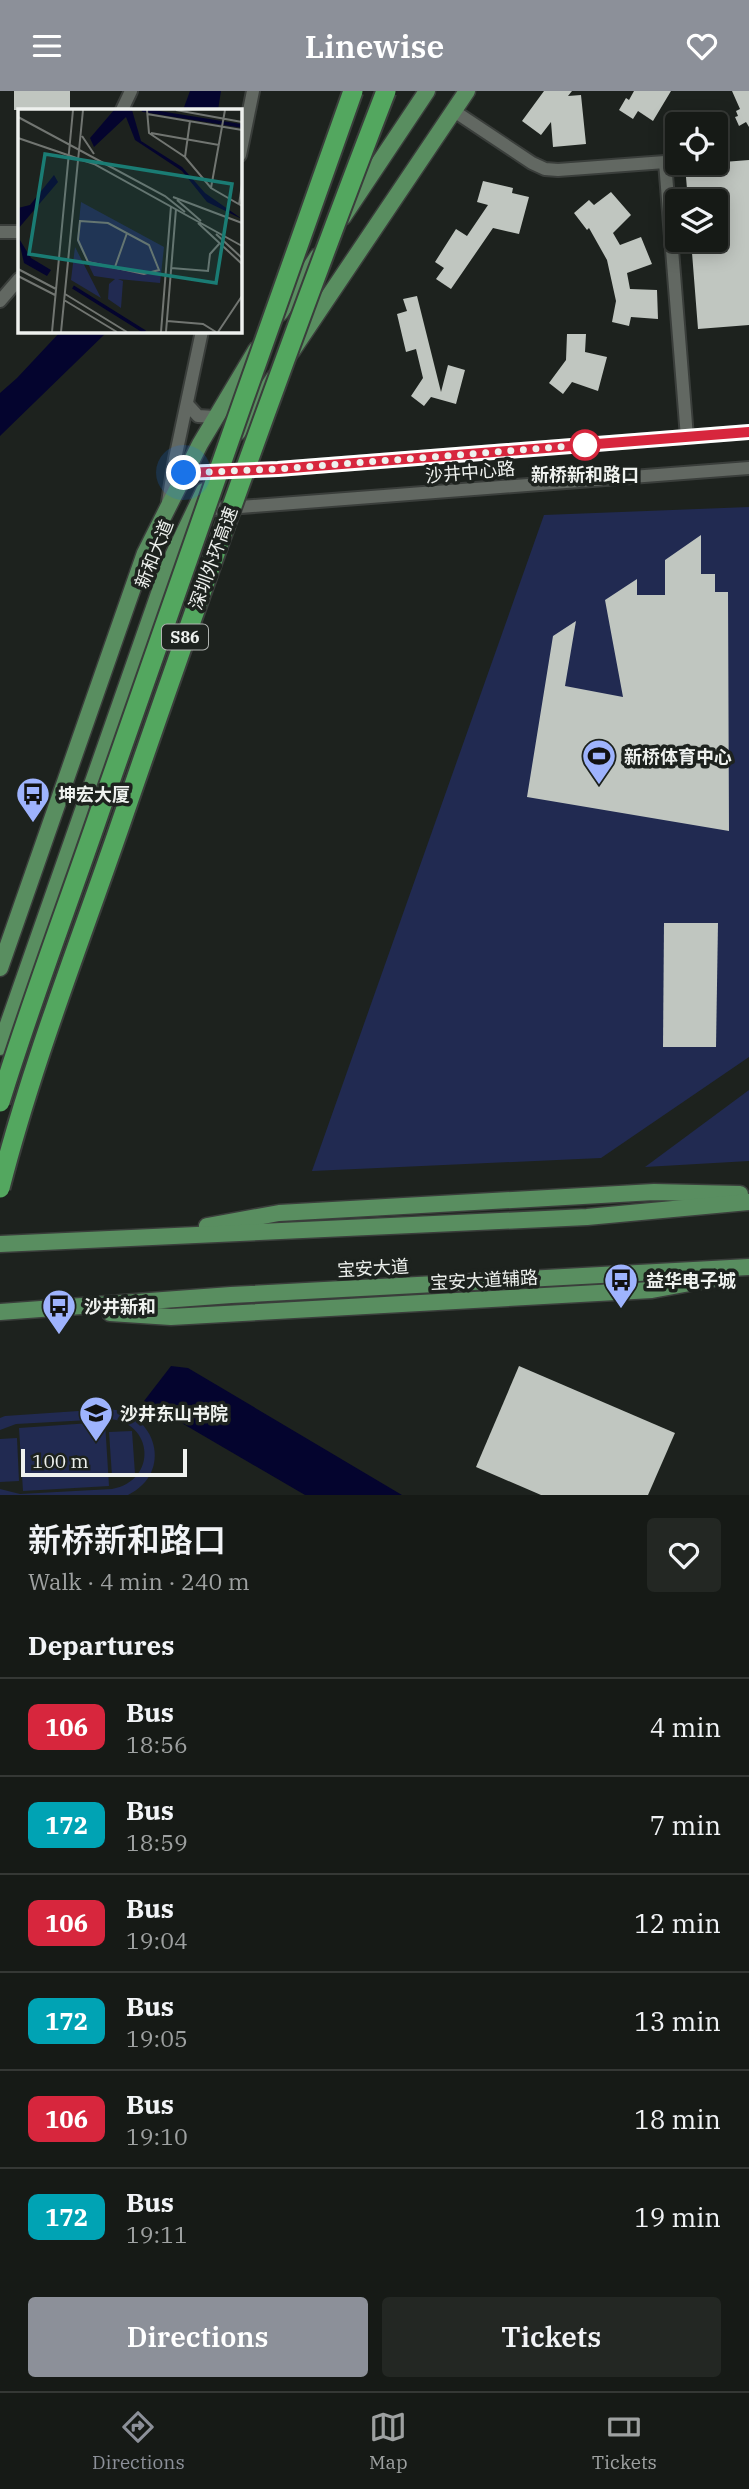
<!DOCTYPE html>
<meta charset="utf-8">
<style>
body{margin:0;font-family:"IBM Plex Serif","Noto Sans SC",serif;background:#232723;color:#f1f3f6;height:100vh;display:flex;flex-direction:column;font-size:26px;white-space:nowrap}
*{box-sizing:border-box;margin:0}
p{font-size:23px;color:#9ea1a1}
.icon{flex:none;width:38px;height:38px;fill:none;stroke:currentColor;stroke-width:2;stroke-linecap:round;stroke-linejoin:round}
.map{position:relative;height:1404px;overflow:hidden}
.panel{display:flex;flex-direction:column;background:#161a16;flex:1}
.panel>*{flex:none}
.badge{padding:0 14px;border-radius:10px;font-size:24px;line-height:46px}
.tools{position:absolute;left:665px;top:21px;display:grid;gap:14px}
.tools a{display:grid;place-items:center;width:63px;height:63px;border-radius:7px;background:#161a16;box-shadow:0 4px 18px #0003,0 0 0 2px #353835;font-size:35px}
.scale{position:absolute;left:21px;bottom:18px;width:166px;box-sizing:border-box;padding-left:7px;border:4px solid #eef1ee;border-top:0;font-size:19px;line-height:24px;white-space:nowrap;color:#eef1ee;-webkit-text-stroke:5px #1d221e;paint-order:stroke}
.you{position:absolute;width:35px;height:35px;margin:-18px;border:5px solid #fff;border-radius:50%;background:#1a73e8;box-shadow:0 0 0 10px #1a73e833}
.map>.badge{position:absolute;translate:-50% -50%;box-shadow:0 0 0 4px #fff}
h2{padding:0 28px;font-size:26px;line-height:63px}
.round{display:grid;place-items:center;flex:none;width:74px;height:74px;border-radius:7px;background:#232723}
.head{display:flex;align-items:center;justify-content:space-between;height:119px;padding:0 28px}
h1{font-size:33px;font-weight:600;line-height:52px}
.primary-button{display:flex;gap:14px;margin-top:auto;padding:14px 28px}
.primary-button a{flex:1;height:80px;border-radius:7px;background:#8c9099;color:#fff;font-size:28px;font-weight:600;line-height:80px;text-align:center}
.primary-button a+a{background:#232723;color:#f1f3f6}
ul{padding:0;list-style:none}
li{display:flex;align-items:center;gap:21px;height:98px;padding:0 28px;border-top:2px solid #353835}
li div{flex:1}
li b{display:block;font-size:26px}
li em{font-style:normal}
li .badge{min-width:77px;font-weight:700;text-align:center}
header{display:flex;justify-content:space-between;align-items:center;height:91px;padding:0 28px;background:#8c9099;color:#fff;font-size:32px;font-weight:600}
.tab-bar{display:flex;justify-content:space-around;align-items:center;height:98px;border-top:2px solid #353835;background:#161a16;font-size:19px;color:#9ea1a1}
.tab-bar a{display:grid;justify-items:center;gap:4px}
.tab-bar .active{color:#8c9099}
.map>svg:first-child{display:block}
</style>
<header><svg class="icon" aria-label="menu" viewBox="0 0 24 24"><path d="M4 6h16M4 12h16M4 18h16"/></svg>Linewise<svg class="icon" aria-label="heart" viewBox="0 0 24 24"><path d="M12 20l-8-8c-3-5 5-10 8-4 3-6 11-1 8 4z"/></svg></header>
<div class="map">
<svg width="749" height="1404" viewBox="0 0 749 1404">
<rect width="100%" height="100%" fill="#1d221e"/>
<!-- green -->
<g fill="#212a51">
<path d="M749,416V966L601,1067L312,1080L544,424Z"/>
<path d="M749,999V1070L645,1076Z"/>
<path d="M108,1318C157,1321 174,1382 128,1404H0V1398L20,1403L112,1398C158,1390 154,1330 108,1328L16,1333L0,1339V1327L5,1325Z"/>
<path d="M105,1331L109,1395L23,1400L19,1337Z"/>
<path d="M132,1340L135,1383L112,1385L109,1341Z"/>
<path d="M17,1347L19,1390L0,1391V1348Z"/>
</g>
<!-- water -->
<g fill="#04042e">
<path d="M190,0H221L218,19H183Z"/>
<path d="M61,240H108L0,345V302L17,287Z"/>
<path d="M171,1275L188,1277L402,1404H305L144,1310Z"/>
</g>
<!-- building -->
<g fill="#c0c6c0">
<rect x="14" y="0" width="56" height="19"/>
<path d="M544,0H572L568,5L581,4L586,53L553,56L551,31L541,44L522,30Z"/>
<path d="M634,0H671L653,30L638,20L633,28L619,19L626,7L629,9Z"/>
<path d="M732,0H749V36L746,31L739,35L735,26L738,25L736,20L740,18Z"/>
<path d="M749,69V234L698,238L691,149H716V110H688L685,74Z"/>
<path d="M483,90L513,97L512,102L529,106L519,143L493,137L451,198L436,188L444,177L435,171L456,138L467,145L488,114L477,111Z"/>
<path d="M611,101L631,124L613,142L620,154L641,146L652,173L627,182L630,198L657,199L658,228L631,226L629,235L612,231L616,210L607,169L589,137L587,139L574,122L589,109L594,114Z"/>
<path d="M417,205L441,301L448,274L465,279L456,313L431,306L424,315L411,305L423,287L416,258L406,261L397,223L407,220L403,208Z"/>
<path d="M567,243H586L585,261L607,266L598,300L572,291L563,303L549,292L566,269Z"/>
<path d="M701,444V483H715V501H728L729,740L527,706L553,545L576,530L565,595L623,606L605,509L637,488V504H665V469Z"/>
<path d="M664,832H718L716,956H663Z"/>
<path d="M519,1275L675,1342L648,1404H541L476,1376Z"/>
</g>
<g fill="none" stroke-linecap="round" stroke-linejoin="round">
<!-- minor casing -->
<g stroke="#3a3e3b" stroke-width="16">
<g id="minor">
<path d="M122,19L131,0"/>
<path d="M454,20L532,72L545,78L558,79L665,71L687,346"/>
<path d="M240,64L253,0"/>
<path d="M0,141H19"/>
<path d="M0,210L19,188"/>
<path d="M187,313L198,325L215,326"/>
<path d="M184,382L278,378L749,341"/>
<path d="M168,411L175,368L202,240"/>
<path d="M202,419L749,377"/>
</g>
</g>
<!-- major casing -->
<g stroke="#3a3e3b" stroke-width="19">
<g id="major">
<path d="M343,126L427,0"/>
<path d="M280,222L318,165"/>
<path d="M292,260L467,0"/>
<path d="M238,341L274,287"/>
<path d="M0,877L145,462L200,353L256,259"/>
<path d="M0,956L170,471L204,400"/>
<path d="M207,1135L279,1122L654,1101L740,1103"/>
<path d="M0,1153L587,1126L749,1111"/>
<path d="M0,1221L231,1204L749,1176"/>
<path d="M110,1222L171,1226L652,1199L723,1186"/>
</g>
</g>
<!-- minor -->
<use href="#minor" stroke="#626862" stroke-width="12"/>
<!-- major -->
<use href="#major" stroke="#598e60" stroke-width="16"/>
<!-- highway-bridge casing -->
<g stroke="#3a3e3b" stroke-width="23" stroke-linecap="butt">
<g id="highway-bridge">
<path d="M0,1011C31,910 69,811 103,711C185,473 269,237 353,0"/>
<path d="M0,1097C33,968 82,846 125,720C208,479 294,238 386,0"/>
</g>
</g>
<!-- highway-bridge -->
<use href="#highway-bridge" stroke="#53a75f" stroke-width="19"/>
</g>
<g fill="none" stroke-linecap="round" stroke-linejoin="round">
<!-- line casing -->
<g stroke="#fff" stroke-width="16">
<path id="line" d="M184,382L278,378L749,341"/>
</g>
<!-- line -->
<use href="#line" stroke="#d7263d" stroke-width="10"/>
<!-- walk -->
<path stroke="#eef1ee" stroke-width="7" stroke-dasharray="0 12.6" d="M184,382L278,378L585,354"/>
</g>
<!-- icons -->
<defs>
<g id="stadium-pin" transform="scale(1.75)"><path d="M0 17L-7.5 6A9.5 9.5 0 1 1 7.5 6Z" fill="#9eb3fd" stroke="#1d221e"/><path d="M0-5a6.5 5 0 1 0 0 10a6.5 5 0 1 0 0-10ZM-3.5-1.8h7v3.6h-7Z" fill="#111"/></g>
<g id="bus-pin" transform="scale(1.75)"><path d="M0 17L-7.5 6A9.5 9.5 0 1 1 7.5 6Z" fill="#9eb3fd" stroke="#1d221e"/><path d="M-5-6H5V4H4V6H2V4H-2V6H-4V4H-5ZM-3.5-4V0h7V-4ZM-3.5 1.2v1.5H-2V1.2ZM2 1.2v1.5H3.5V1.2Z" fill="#111"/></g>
<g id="university-pin" transform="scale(1.75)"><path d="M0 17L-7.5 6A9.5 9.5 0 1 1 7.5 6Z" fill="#9eb3fd" stroke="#1d221e"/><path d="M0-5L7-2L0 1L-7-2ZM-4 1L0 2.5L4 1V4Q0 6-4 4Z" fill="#111"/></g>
</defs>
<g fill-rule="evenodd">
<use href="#stadium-pin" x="599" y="665"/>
<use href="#bus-pin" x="33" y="703"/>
<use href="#bus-pin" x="621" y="1189"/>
<use href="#bus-pin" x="59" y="1215"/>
<use href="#university-pin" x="96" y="1322"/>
</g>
<!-- markers -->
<circle fill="#fff" stroke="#d7263d" stroke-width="3.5" cx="585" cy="354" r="14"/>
<g text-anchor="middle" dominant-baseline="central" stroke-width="7" stroke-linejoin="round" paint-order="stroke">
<!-- shield labels -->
<rect fill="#1d221e" stroke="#afb3b0" stroke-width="2" x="162" y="533.5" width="46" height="25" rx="5"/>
<g font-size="16" font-weight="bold" fill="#eef1ee">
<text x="185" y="546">S86</text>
</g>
<!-- street labels -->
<g font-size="18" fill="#eef1ee" stroke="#1d221e">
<text transform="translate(470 381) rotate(-5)">沙井中心路</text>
<text transform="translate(154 463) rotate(-68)">新和大道</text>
<text transform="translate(213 467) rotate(-70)">深圳外环高速</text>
<text transform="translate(373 1177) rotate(-3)">宝安大道</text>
<text transform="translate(484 1189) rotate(-3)">宝安大道辅路</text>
</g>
<!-- stop labels -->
<g font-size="18" font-weight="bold" fill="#eef1ee" stroke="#1d221e">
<text x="585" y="383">新桥新和路口</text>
</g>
<!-- poi labels -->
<g font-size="18" font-weight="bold" fill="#eef1ee" stroke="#1d221e" text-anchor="start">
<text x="624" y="665">新桥体育中心</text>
<text x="58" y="703">坤宏大厦</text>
<text x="646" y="1189">益华电子城</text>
<text x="84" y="1215">沙井新和</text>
<text x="120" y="1322">沙井东山书院</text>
</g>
</g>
<!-- overview -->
<g transform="translate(18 18)">
<rect width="224" height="224" fill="#1d221e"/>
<path d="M63,93L146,138L142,174L100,170L105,172L103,199L90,190L91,175L97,170L76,167L59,132ZM57,138L83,189L53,171Z" fill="#212a51"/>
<path d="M96,1H114L123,32L164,58L187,84L224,110L189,93L164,62L117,31L108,8L76,38L72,29ZM36,66L40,73L0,120V99L12,96ZM0,128L13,149L33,161L29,167L6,154Z" fill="#04042e"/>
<path fill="none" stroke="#04042e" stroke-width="3.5" d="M124,1L224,17M55,178L127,223"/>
<path fill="none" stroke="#717571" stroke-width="2" d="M129,1L131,24L167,48L193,79L224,97M158,1L224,13M129,5L224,21M0,8L147,87L167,103M133,24L201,36M64,27L76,45M0,29L76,55L224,137M167,48L172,12M193,79L207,1M155,88L224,114M159,91L183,112M221,96L224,75M62,112L90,114L131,136L141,161L126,165L70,153L60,131ZM180,114L224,155M198,125L224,149M97,158L109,124M153,159L190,162L192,145L201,135M0,160L38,180M0,167L37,186M47,185L109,223M46,191L99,223M149,212L185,215L198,223M34,223L55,1M43,223L65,1M143,223L153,97M148,223L158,100M200,223L224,187"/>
<path fill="#1a7c74" fill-opacity="0.15" stroke="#1a7c74" stroke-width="3.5" d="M27,45L214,75L198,174L11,145Z"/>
<rect width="224" height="224" fill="none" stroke="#eef1ee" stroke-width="3.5"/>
</g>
</svg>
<div class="tools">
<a><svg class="icon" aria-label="locate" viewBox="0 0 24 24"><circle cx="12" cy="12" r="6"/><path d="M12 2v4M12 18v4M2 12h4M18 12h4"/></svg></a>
<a><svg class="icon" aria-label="layers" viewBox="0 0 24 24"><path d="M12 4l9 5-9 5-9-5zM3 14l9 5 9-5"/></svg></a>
</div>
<div class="scale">100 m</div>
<div class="you" style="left:184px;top:382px"></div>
</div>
<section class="panel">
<div class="head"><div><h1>新桥新和路口</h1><p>Walk · 4 min · 240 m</p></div><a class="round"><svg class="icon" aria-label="heart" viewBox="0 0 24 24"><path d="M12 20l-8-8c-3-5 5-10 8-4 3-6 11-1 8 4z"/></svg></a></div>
<h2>Departures</h2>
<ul>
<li><span class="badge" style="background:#d7263d;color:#fff">106</span><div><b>Bus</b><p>18:56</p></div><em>4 min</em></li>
<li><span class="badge" style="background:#00a3b4;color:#fff">172</span><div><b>Bus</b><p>18:59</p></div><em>7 min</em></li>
<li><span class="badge" style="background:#d7263d;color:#fff">106</span><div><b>Bus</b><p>19:04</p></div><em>12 min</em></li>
<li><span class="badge" style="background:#00a3b4;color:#fff">172</span><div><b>Bus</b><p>19:05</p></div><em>13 min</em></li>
<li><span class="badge" style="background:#d7263d;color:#fff">106</span><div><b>Bus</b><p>19:10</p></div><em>18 min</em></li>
<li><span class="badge" style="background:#00a3b4;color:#fff">172</span><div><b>Bus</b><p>19:11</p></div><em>19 min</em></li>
</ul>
<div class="primary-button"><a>Directions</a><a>Tickets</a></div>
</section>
<nav class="tab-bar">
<a class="active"><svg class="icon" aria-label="directions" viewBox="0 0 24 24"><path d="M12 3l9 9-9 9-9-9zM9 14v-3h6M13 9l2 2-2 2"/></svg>Directions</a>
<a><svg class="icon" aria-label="map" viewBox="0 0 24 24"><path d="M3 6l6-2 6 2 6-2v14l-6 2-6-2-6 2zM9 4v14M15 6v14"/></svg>Map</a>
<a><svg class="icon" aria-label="tickets" viewBox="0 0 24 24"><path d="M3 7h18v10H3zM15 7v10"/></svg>Tickets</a>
</nav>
